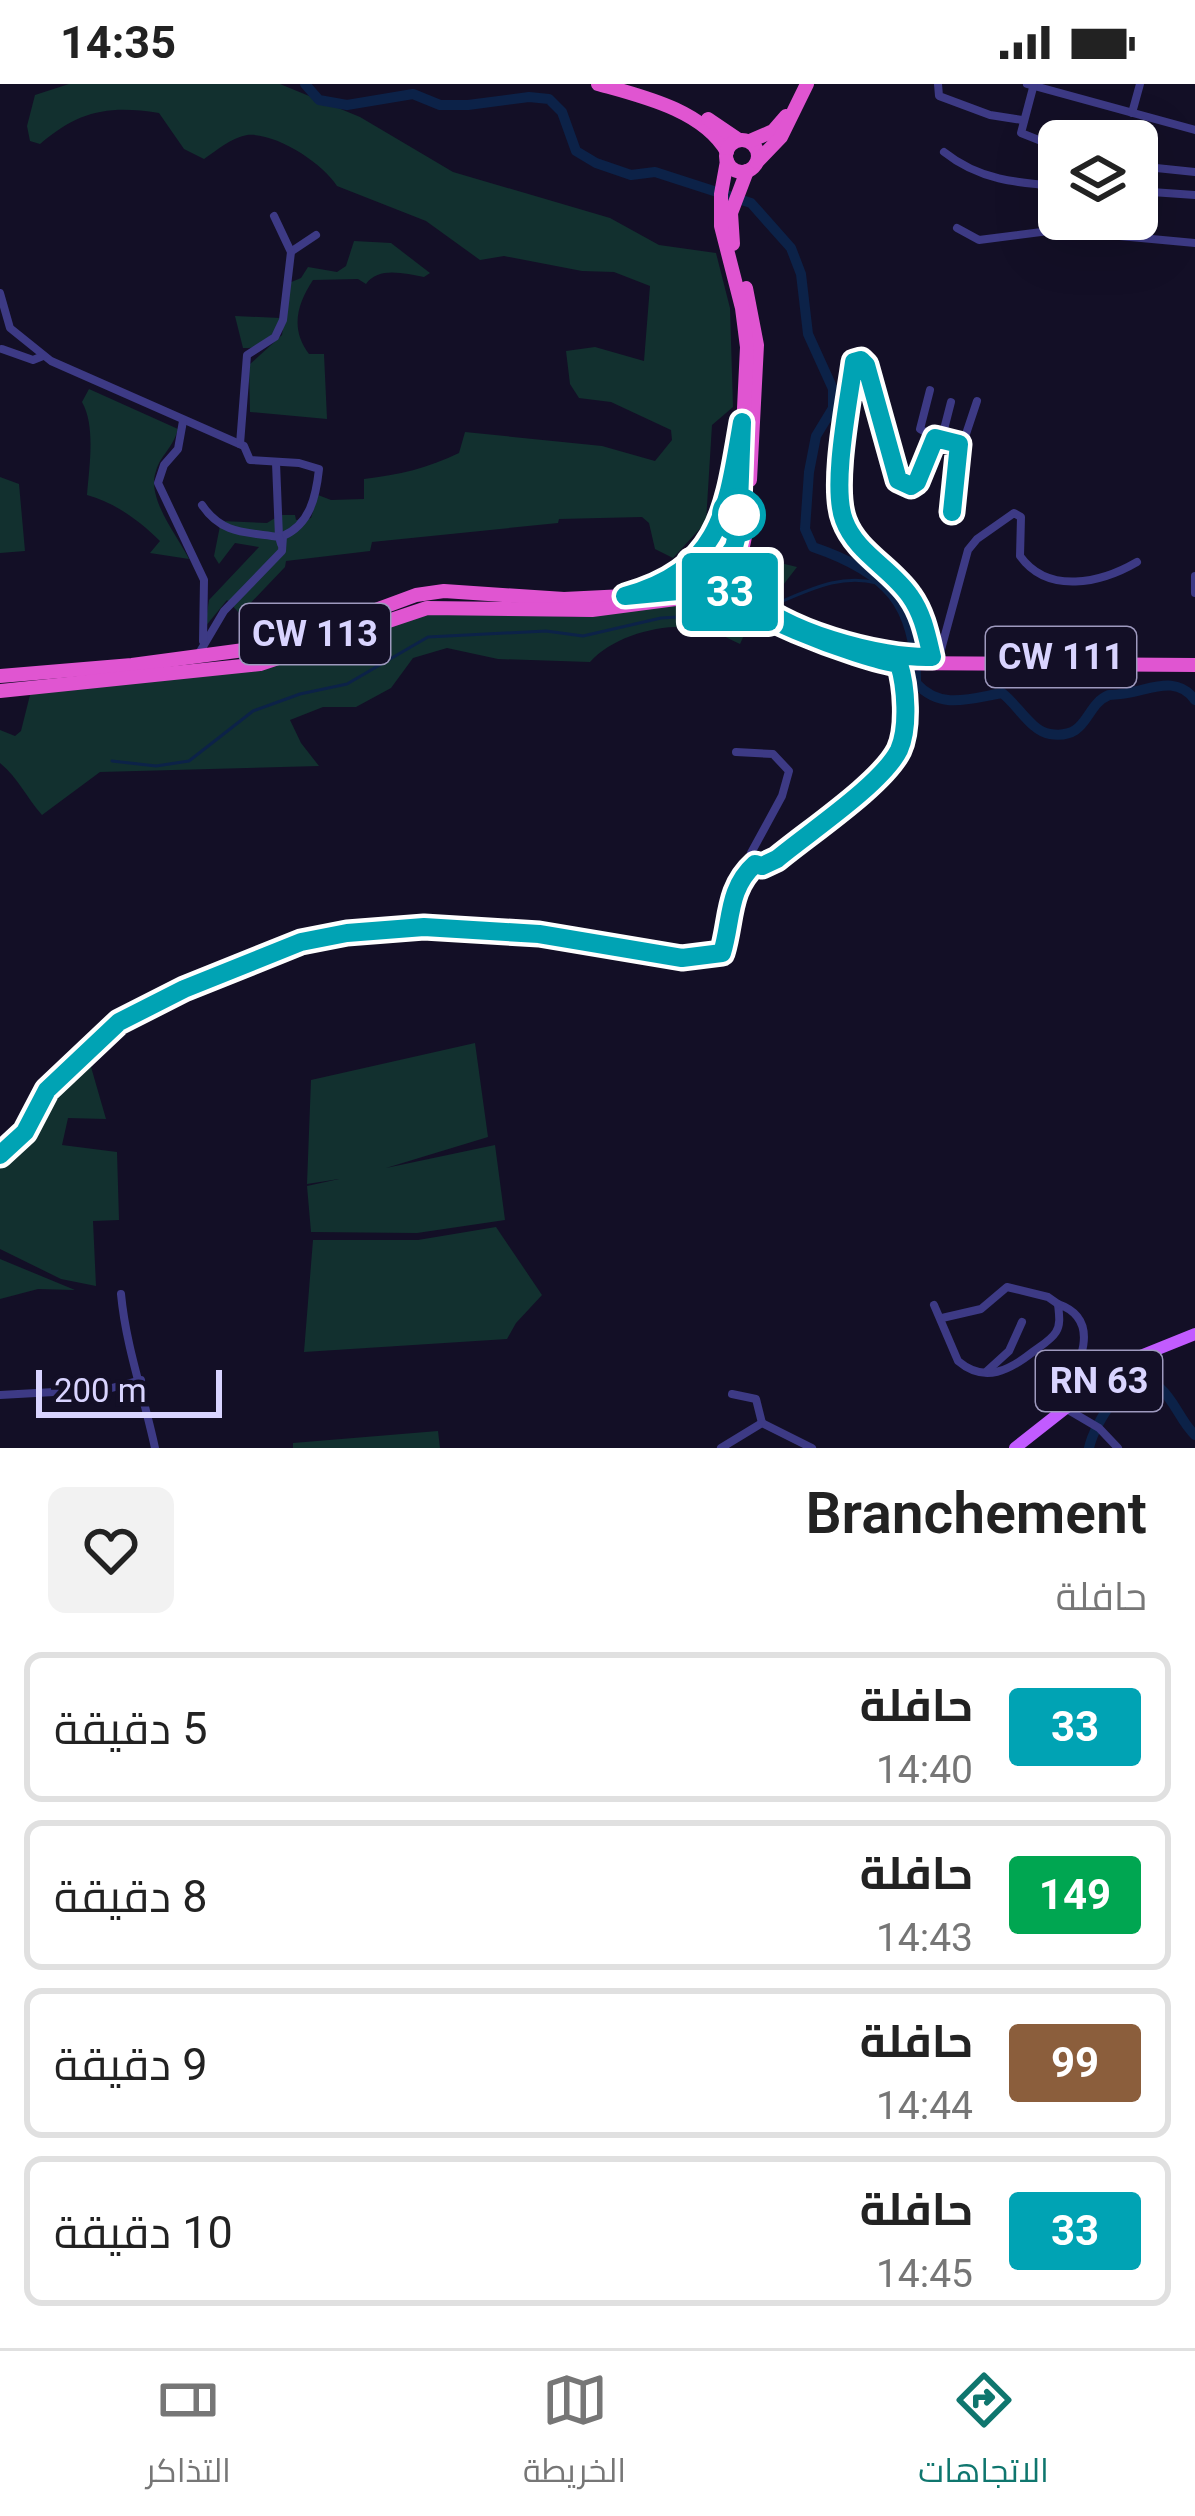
<!DOCTYPE html>
<html lang="ar">
<meta charset="utf-8">
<style>
body{margin:0;font-family:Roboto,Cairo,sans-serif;background:#f2f2f2;color:#222;direction:rtl;height:100vh;display:flex;flex-direction:column;font-size:45px;white-space:nowrap}
*{box-sizing:border-box;margin:0}
p{font-size:39px;color:#767676}
.icon{flex:none;width:66px;height:66px;fill:none;stroke:currentColor;stroke-width:2;stroke-linecap:round;stroke-linejoin:round}
.map{position:relative;height:1364px;overflow:hidden;direction:ltr}
.panel{display:flex;flex-direction:column;background:#fff;flex:1}
.panel>*{flex:none}
.badge{padding:0 24px;border-radius:9px;font-size:42px;line-height:78px}
.buttons{position:absolute;left:1038px;top:36px;display:grid;gap:24px}
.buttons a{display:grid;place-items:center;width:120px;height:120px;border-radius:18px;background:#fff;box-shadow:0 12px 48px #0002;font-size:60px}
.scale{position:absolute;left:36px;bottom:30px;width:186px;box-sizing:border-box;padding-left:12px;border:6px solid #d9d4ff;border-top:0;font-size:33px;line-height:42px;white-space:nowrap;color:#d9d4ff;-webkit-text-stroke:9px #130f26;paint-order:stroke}
.map>.badge{position:absolute;translate:-50% -50%;box-shadow:0 0 0 6px #fff}
.round{display:grid;place-items:center;flex:none;width:126px;height:126px;border-radius:18px;background:#f2f2f2}
.head{display:flex;align-items:center;justify-content:space-between;height:204px;padding:0 48px}
h1{font-size:57px;font-weight:600;line-height:90px}
ul{padding:0;list-style:none}
li{display:flex;align-items:center;gap:36px;height:150px;margin:0 24px 18px;padding:0 24px;border:6px solid #e0e0e0;border-radius:18px}
li div{flex:1}
li b{display:block;font-size:45px}
li em{font-style:normal}
li .badge{min-width:132px;font-weight:700;text-align:center}
.status{display:flex;justify-content:space-between;align-items:center;height:84px;padding:0 60px;background:#fff;direction:ltr}
.status svg{height:33px;fill:currentColor}
.dock{display:flex;justify-content:space-around;align-items:center;height:168px;border-top:3px solid #e0e0e0;background:#fff;font-size:33px;color:#767676}
.dock a{display:grid;justify-items:center;gap:6px}
.dock .on{color:#0f766e}
.map>svg:first-child{display:block}
</style>
<div class="status"><b>14:35</b><svg viewBox="0 0 49 12"><path d="M0 12V9h3v3zM5 12V6h3v6zM10 12V3h3v9zM15 12V0h3v12zM26 1h20v11H26zM47 4h2v5h-2z"/></svg></div>
<div class="map">
<svg width="1195" height="1364" viewBox="0 0 1195 1364">
<rect width="100%" height="100%" fill="#130f26"/>
<!-- green -->
<g fill="#12302f">
<path d="M69,0H280L360,33L453,88L610,134L659,161L716,169L730,224L733,323L712,341L706,438L673,474L655,465L649,439L642,433L559,435L558,439L372,458L370,467L286,477L285,483L240,530L227,516L205,543L209,516L259,463L235,459L219,480L214,472L221,437L267,439L280,431H295L296,436L311,434L318,411L331,416L364,415V395C399,391 428,384 459,369L465,348L602,362L655,377L672,356L671,346L611,318L579,314L570,300L566,267L595,263L644,277L650,202L614,188L582,187L504,172L480,176L426,137L337,102C323,79 275,48 247,51C231,54 217,66 204,75L184,65L159,29C108,21 79,27 40,60L30,57L27,42L35,11Z"/>
<path d="M354,157L391,159L430,189L424,193C405,190 379,182 366,200L358,195L313,196C297,220 290,245 309,270H324L327,335L250,328L249,281L282,251L289,199L301,194L308,183L337,188L346,182Z"/>
<path d="M235,232L280,234C275,252 263,265 243,264Z"/>
<path d="M89,305L178,345C172,366 161,370 156,387C146,414 177,451 189,475L150,469L160,457C140,437 114,418 87,411C89,384 96,342 82,318Z"/>
<path d="M0,393L19,400L25,467L0,469Z"/>
<path d="M748,471L797,483L770,518L749,501Z"/>
<path d="M719,514L752,534L740,560C729,555 717,548 705,545C668,537 615,550 590,578L498,575L447,564L413,574L391,604L356,623H323L290,636L301,659L319,682L100,688L42,731C26,713 19,695 0,679V646L15,652L21,647L32,603L260,580L427,526L575,533Z"/>
<path d="M475,959L488,1053L386,1084L495,1061L505,1136L417,1149L311,1148L307,1102L339,1095L307,1100L311,996Z"/>
<path d="M89,976L106,1035L68,1034L62,1061L117,1068L119,1136L93,1137L96,1202L61,1195L0,1165V1081L31,1048L54,1006Z"/>
<path d="M496,1143L542,1211L516,1239L507,1255L304,1268L313,1156H418Z"/>
<path d="M0,1175L75,1206L38,1205L0,1215Z"/>
<path d="M438,1347L440,1364H293V1359Z"/>
</g>
<g fill="none" stroke-linecap="round" stroke-linejoin="round">
<!-- stream -->
<g stroke="#0c2248" stroke-width="3">
<path d="M765,524C801,511 836,488 877,499"/>
<path d="M112,677L156,682L189,677L253,627L300,610L347,600L428,553L546,547L583,552L661,534L750,529"/>
</g>
<!-- river -->
<g stroke="#0c2248" stroke-width="10">
<path d="M305,0L319,16L347,21L413,10L440,21H468L529,13L549,15L562,28L576,67L596,79L631,91L655,88L751,119L791,164L801,190L808,250L833,305V324L816,352L809,388L805,445L813,463C886,488 917,520 916,599C940,626 969,615 1002,609C1018,621 1031,647 1050,650C1089,656 1084,621 1109,611C1110,611 1126,610 1127,609C1152,605 1177,591 1195,616"/>
<path d="M1089,1364C1094,1340 1129,1279 1160,1304C1175,1317 1181,1338 1195,1351"/>
</g>
<!-- minor -->
<g stroke="#3d3a85" stroke-width="8">
<path d="M938,0L939,12L990,31L1022,36"/>
<path d="M1027,0L1195,46"/>
<path d="M1034,0L1021,49L1059,64"/>
<path d="M1132,29L1140,0"/>
<path d="M944,68C979,96 1017,99 1059,102"/>
<path d="M1137,82L1195,88"/>
<path d="M1040,101L1059,117"/>
<path d="M1137,107L1195,111"/>
<path d="M1080,135L1098,150L1195,159"/>
<path d="M957,144L979,156L1088,142"/>
<path d="M292,167L316,151"/>
<path d="M0,209L10,244L51,277L244,362L250,376L299,379L319,385C316,413 310,440 283,452L282,467L224,527L198,571"/>
<path d="M2,265L33,276L43,272"/>
<path d="M930,306L920,345L941,357L963,359L977,317"/>
<path d="M183,337L178,365L164,381L158,399L204,496L203,557"/>
<path d="M941,357L951,318"/>
<path d="M240,360L247,271L275,253L283,236L291,168L274,132"/>
<path d="M276,379L279,453"/>
<path d="M202,421C222,451 247,448 279,453L281,460"/>
<path d="M951,428L959,360"/>
<path d="M1195,492V509"/>
<path d="M932,573C927,552 923,530 910,512C891,484 856,469 844,436C831,402 849,316 853,278L861,276L866,281L898,396L911,402L917,398L935,354"/>
<path d="M939,573L968,466L977,455L1014,429L1021,433L1020,472C1048,511 1101,499 1137,478"/>
<path d="M736,668L773,670L789,687L782,712L751,769L753,779L762,782L777,775C809,749 882,700 898,666C909,644 906,602 899,580"/>
<path d="M0,1071L25,1048L47,1006L119,938L184,905L301,858L348,849L424,843L539,851L683,874L721,870L725,865L735,807L755,780"/>
<path d="M121,1210C126,1263 144,1312 155,1364"/>
<path d="M934,1221L958,1277C985,1300 1010,1286 1034,1267C1042,1261 1051,1256 1056,1248C1061,1240 1059,1230 1058,1220C1104,1236 1078,1284 1062,1312L1065,1324L1099,1344L1118,1364"/>
<path d="M942,1234L981,1225L1007,1203L1048,1213L1058,1220"/>
<path d="M986,1288L1009,1267L1022,1238"/>
<path d="M732,1310L756,1315L762,1339"/>
<path d="M0,1311L108,1305L141,1296"/>
<path d="M721,1364L762,1339L812,1364"/>
</g>
<!-- primary -->
<path stroke="#c25bff" stroke-width="12" d="M1015,1364L1123,1279L1195,1250"/>
<!-- trunk -->
<g stroke="#e055d1" stroke-width="14">
<path d="M598,0C641,12 703,26 727,68"/>
<path d="M708,35L739,56"/>
<circle cx="742" cy="72" r="16"/>
<path d="M750,57L773,47L786,32"/>
<path d="M757,78L781,53L807,0"/>
<path d="M733,160L731,129L747,87"/>
<path d="M746,204L757,261L750,396"/>
<path d="M721,481L734,463L738,447L747,263L742,224L721,142V110L727,77"/>
<path d="M737,490L746,448"/>
<path d="M724,505L797,547L888,579L1195,581"/>
<path d="M673,508L712,492"/>
<path d="M636,509C697,492 725,445 734,385"/>
<path d="M0,592L132,581L281,561L416,511L444,507L564,515L645,511"/>
<path d="M0,607L260,580L427,524L592,526L691,513L722,505"/>
</g>
</g>
<g fill="none" stroke-linecap="round" stroke-linejoin="round">
<!-- line casing -->
<g stroke="#fff" stroke-width="27">
<path id="line" d="M0,1071L25,1048L47,1006L119,938L184,905L301,858L347,849L424,843L539,850L682,874L722,869C732,837 727,805 755,780L762,782L777,775C808,749 882,700 899,666C909,644 906,602 899,580C862,575 724,525 712,492L678,507L625,512C722,485 727,425 742,338L738,447L734,463L721,481L733,483C737,493 736,500 744,508C778,547 882,575 932,573C927,552 923,530 910,512C891,484 856,469 844,436C831,402 849,316 854,278L861,276L866,281L898,396L911,402L917,398L935,354L959,360L952,428"/>
</g>
<!-- line -->
<use href="#line" stroke="#00a3b4" stroke-width="18"/>
</g>
<!-- markers -->
<circle fill="#fff" stroke="#00a3b4" stroke-width="6" cx="739" cy="431" r="24"/>
<g text-anchor="middle" dominant-baseline="central" stroke-width="9" stroke-linejoin="round" paint-order="stroke">
<!-- shield labels -->
<g fill="#130f26" stroke="#9e99be" stroke-width="3">
<rect x="240" y="520" width="150" height="60" rx="9"/>
<rect x="986" y="543" width="150" height="60" rx="9"/>
<rect x="1036" y="1267" width="126" height="60" rx="9"/>
</g>
<g font-size="36" font-weight="bold" fill="#d9d4ff">
<text x="315" y="550">CW 113</text>
<text x="1061" y="573">CW 111</text>
<text x="1099" y="1297">RN 63</text>
</g>
</g>
</svg>
<div class="buttons">
<a><svg class="icon" aria-label="layers" viewBox="0 0 24 24"><path d="M12 4l9 5-9 5-9-5zM3 14l9 5 9-5"/></svg></a>
</div>
<div class="scale">200 m</div>
<b class="badge" style="left:730px;top:508px;background:#00a3b4;color:#fff">33</b>
</div>
<section class="panel">
<div class="head"><div><h1>Branchement</h1><p>حافلة</p></div><a class="round"><svg class="icon" aria-label="heart" viewBox="0 0 24 24"><path d="M12 20l-8-8c-3-5 5-10 8-4 3-6 11-1 8 4z"/></svg></a></div>
<ul>
<li><span class="badge" style="background:#00a3b4;color:#fff">33</span><div><b>حافلة</b><p>14:40</p></div><em>5 دقيقة</em></li>
<li><span class="badge" style="background:#00a651;color:#fff">149</span><div><b>حافلة</b><p>14:43</p></div><em>8 دقيقة</em></li>
<li><span class="badge" style="background:#8b5e3c;color:#fff">99</span><div><b>حافلة</b><p>14:44</p></div><em>9 دقيقة</em></li>
<li><span class="badge" style="background:#00a3b4;color:#fff">33</span><div><b>حافلة</b><p>14:45</p></div><em>10 دقيقة</em></li>
</ul>
</section>
<nav class="dock">
<a class="on"><svg class="icon" aria-label="directions" viewBox="0 0 24 24"><path d="M12 3l9 9-9 9-9-9zM9 14v-3h6M13 9l2 2-2 2"/></svg>الاتجاهات</a>
<a><svg class="icon" aria-label="map" viewBox="0 0 24 24"><path d="M3 6l6-2 6 2 6-2v14l-6 2-6-2-6 2zM9 4v14M15 6v14"/></svg>الخريطة</a>
<a><svg class="icon" aria-label="tickets" viewBox="0 0 24 24"><path d="M3 7h18v10H3zM15 7v10"/></svg>التذاكر</a>
</nav>
